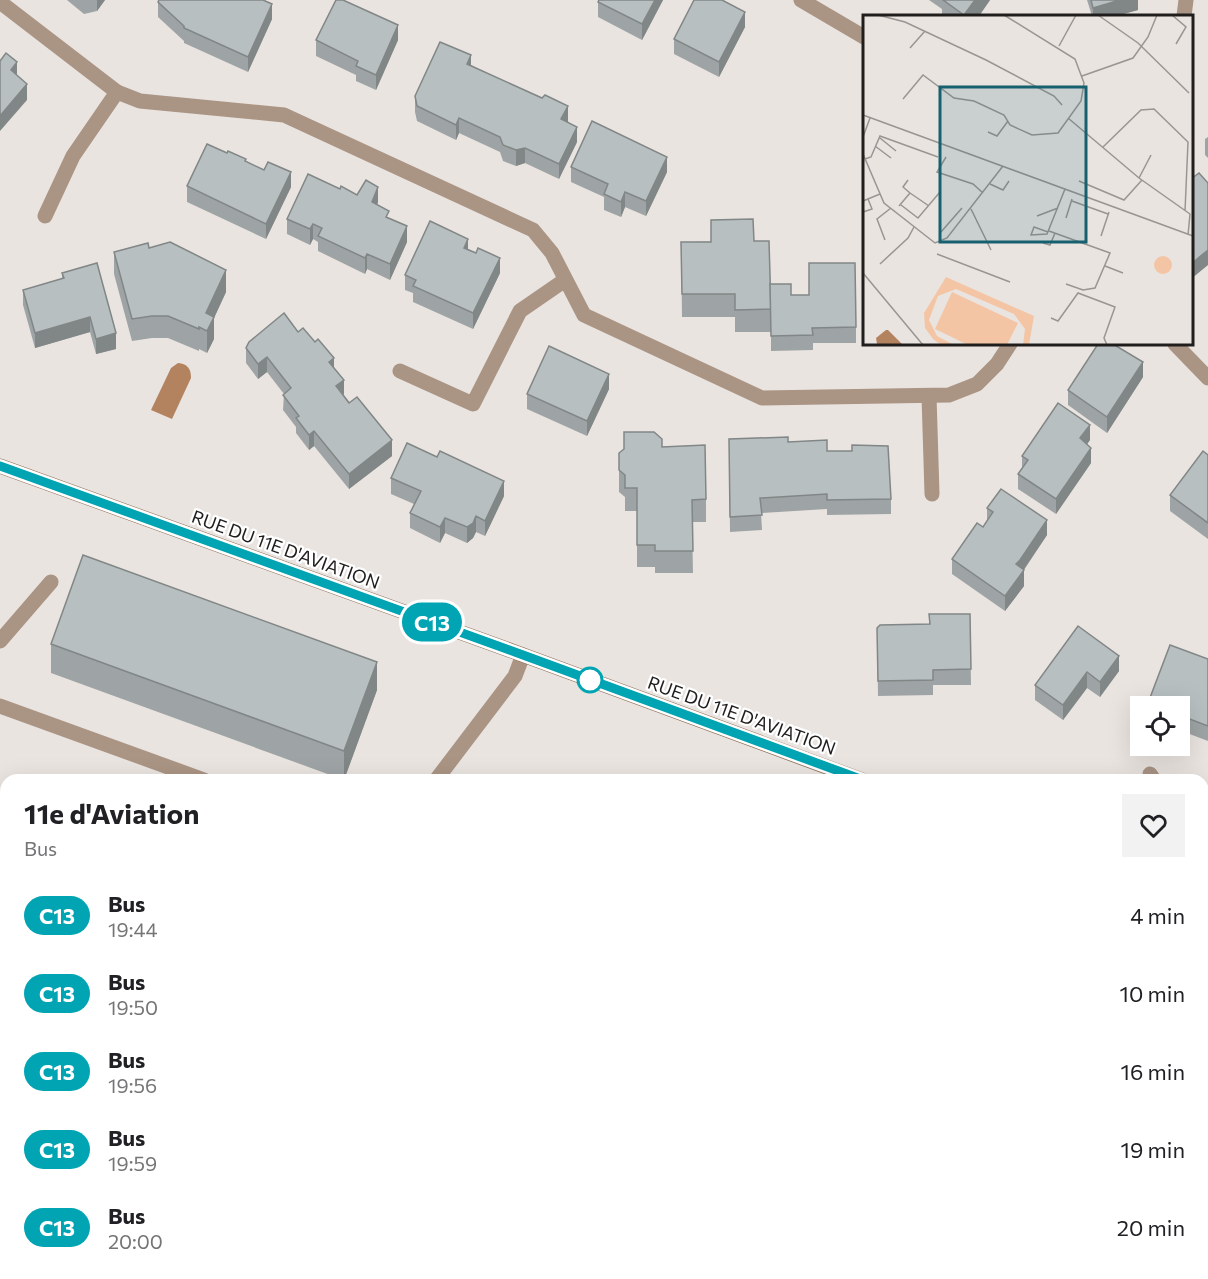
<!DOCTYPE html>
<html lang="fr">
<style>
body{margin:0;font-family:Commissioner,sans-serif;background:#f2f2f2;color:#202124;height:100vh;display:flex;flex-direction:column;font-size:22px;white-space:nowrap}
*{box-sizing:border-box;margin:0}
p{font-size:20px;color:#757577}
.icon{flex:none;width:33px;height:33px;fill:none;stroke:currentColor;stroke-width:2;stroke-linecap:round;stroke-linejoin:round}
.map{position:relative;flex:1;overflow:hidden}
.side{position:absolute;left:0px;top:774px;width:1209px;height:506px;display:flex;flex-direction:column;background:#fff;border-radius:18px 18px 0 0;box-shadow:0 6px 24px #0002}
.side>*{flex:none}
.badge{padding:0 12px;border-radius:20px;font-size:21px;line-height:39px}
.controls{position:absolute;left:1130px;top:696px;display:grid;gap:12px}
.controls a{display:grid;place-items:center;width:60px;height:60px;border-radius:0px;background:#fff;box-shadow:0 6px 24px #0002;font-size:30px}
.map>.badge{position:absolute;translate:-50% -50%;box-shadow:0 0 0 3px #fff}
.round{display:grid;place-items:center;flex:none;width:63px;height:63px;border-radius:0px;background:#f2f2f2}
.summary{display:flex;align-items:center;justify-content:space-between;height:102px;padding:0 24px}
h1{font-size:28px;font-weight:700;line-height:45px}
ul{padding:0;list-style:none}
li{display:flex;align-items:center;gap:18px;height:78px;padding:0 24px}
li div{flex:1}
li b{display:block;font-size:22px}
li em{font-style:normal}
li .badge{min-width:66px;font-weight:700;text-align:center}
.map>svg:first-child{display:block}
</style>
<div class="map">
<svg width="1208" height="1279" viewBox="0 0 1208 1279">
<rect width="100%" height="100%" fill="#eae4e0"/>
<!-- water -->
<path fill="#b3825f" d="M178,363C187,364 191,368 191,378L172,419L151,410L171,368Z"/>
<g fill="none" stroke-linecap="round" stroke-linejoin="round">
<!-- lane -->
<g stroke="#aa9484" stroke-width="15">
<path d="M0,641L51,582"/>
<path d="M0,706L204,780"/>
<path d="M0,870L3,866"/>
<path d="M389,1274L392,1279"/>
<path d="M287,1279L299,1274"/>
<path d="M919,1279L921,1274"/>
<path d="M1076,1279L1078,1274"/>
</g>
<!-- street -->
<g stroke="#aa9484" stroke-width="15">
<path d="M801,0L864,37"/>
<path d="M0,2L117,92L140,101L284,115L533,230L552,253L584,315L762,398L949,395L977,384L997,364L1010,344"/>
<path d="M1184,16L1186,0"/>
<path d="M45,216L73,156L117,92"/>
<path d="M1175,344L1208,378"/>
<path d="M400,371L473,404L520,311L565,280"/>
<path d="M929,396L932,494"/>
<path d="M1150,774L1154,780"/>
<path d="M436,780L515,676L523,655"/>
<path d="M1203,820L1208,822"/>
<path d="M31,1279L38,1274"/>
</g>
<!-- secondary -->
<g stroke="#8c6c55" stroke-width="15">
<path d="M0,466L523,655L862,780"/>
<path d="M1203,906L1208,908"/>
</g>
</g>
<!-- wall -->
<g fill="#9ea4a5">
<path d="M67,0H105L97,11L84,14Z"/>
<path d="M663,0L642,40L598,17V2Z"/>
<path d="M929,0H990L979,16H942V9Z"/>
<path d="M1087,0H1138V10L1116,16H1092Z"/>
<path d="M158,2L272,19L248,72L184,43V41L158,17Z"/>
<path d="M745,27L719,77L674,54V39Z"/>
<path d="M316,40H398L376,90L356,81V75L316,56Z"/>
<path d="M471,65L568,121L577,142L559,179L525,163L516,166L503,161L500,152L459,133L456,140L417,121L415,112V96Z"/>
<path d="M1208,137V158L1205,155V139Z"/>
<path d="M246,162L291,187L266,239L187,202V186Z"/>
<path d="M571,167L667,172L646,216L625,207L621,217L604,210V197L571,182Z"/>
<path d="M340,189L378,202L377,205L407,242L390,280L367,269L365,274L318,251V242L313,239L310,245L287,234V219Z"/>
<path d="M754,241L770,286L791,295L856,327V343H813V350L771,351V326V332H735V317H682L681,242Z"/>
<path d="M149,248L226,292L214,318V339L207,353L199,349V351L168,338H152L132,341L114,274V252Z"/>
<path d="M468,249L500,273L473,329L413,302V293L405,290V275Z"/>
<path d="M62,273L116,349L96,354L90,332L35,348L23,305V290L62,279Z"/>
<path d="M298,332L334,367L344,395L392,456L349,489L314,446L309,450L296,433V427L283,410L284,394L267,372L258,379L246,363V348Z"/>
<path d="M1143,377L1107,433L1068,405V390Z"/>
<path d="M609,389L587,436L527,409V394Z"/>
<path d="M729,439L827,451L891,499V514L827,515V509L761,513L762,530L730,532Z"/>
<path d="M1090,440L1087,444L1091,463L1056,514L1018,489V474L1022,468V456Z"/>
<path d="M662,447L706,499V522H692L693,573H655V567H637V511H625V497L619,492V453Z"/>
<path d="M1208,455V539L1170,511V495Z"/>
<path d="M391,478L504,496L485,536L476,532L473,538L467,543L445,533L440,543L410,528V513L414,504L391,494Z"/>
<path d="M987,508L1047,535L1024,570V586L1005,611L952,574V559L983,527L987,521Z"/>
<path d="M929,614H970L971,685H933V695L878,696L877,628L929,624Z"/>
<path d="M51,644L377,690L344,780L51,673Z"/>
<path d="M1119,656V671L1100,697L1087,688L1063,720L1035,700V685Z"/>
<path d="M1208,659V741L1179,730V706H1148V703Z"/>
<path d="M6,928V1100L0,1096V935Z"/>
<path d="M1203,972L1208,974V1185L1203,1183Z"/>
<path d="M422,1274H850L848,1279H424Z"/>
</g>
<!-- shaded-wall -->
<g fill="#818686">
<path d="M97,0H105L97,11Z"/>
<path d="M655,0H663L642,40V24Z"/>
<path d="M975,0H990L979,16H964Z"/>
<path d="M1120,0H1138V10L1116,16H1093V8Z"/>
<path d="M272,4V19L248,72V57Z"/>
<path d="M745,12V27L719,77V62Z"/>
<path d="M398,25V40L376,90V75Z"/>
<path d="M471,55V71L467,64Z"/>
<path d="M17,62V77L11,70Z"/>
<path d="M27,84V100L0,131V116Z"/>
<path d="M568,106V121L561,135V119Z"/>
<path d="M459,118V133L456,140V125Z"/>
<path d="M577,127V142L559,179V164Z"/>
<path d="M525,148V163L516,166V150Z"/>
<path d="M667,157V172L646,216V201Z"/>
<path d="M291,172V187L266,239V224Z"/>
<path d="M378,187V202L372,217V202Z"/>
<path d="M625,192V207L621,217V202Z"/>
<path d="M313,224V239L310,245V229Z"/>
<path d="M407,226V242L390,280V264Z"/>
<path d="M468,239V254L464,248Z"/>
<path d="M1208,250V265L1191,279V264Z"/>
<path d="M367,254V269L365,274V258Z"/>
<path d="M500,258V273L473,329V313Z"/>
<path d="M226,270V292L214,318V339L207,353V331L206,313Z"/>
<path d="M90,317V332L35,348V333Z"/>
<path d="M116,333V349L96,354V339Z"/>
<path d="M267,357V372L258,379V364Z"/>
<path d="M334,358V373L329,362Z"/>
<path d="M1143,362V377L1107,433V417Z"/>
<path d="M609,374V389L587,436V421Z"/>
<path d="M344,380V395L336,386Z"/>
<path d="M1090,425V440L1080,454V438Z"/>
<path d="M314,431V446L309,450V435Z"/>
<path d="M392,440V456L349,489V474Z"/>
<path d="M1091,448V463L1056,514V499Z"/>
<path d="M504,481V496L485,536V521Z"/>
<path d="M476,516V532L473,538L467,543V527Z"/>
<path d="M445,518V533L440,543V527Z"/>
<path d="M1047,520V535L1020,575L1016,564Z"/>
<path d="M1024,570V586L1005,611V596Z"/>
<path d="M1119,656V671L1100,697V682Z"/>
<path d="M377,662V690L344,780V751Z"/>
<path d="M1087,672V688L1063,720V705Z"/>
<path d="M4,808V836L0,842V814Z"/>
<path d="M228,1274H236L228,1277Z"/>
<path d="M569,1274H577V1279H557Z"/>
<path d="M839,1274H850L848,1279H837Z"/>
<path d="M1054,1274H1062L1060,1279H1052Z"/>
</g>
<!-- building -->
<g fill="#b8bfc0" stroke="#818686" stroke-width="1.5">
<path d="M159,0H263L272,4L248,57L184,28V26L158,2Z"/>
<path d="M336,0H343L398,25L376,75L356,66L358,61L316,40Z"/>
<path d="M599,0H655L642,24L598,2Z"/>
<path d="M694,0H722L745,12L719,62L674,39Z"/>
<path d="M943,0H975L964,15Z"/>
<path d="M1091,0H1120L1093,8Z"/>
<path d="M440,42L471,55L467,64L542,98L545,95L568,106L561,119L577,127L559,164L525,148L516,150L503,145L500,137L459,118L456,125L417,106L415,96Z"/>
<path d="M6,53L17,62L11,70L27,84L0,116V61Z"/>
<path d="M592,121L667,157L646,201L625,192L621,202L604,194L608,184L571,167Z"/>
<path d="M207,144L227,153L228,151L246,159L245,161L264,170L268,162L291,172L266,224L187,186Z"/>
<path d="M1199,173L1208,183V250L1191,264V179Z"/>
<path d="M308,174L340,189L341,186L357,195L366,180L378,187L372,202L389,211L386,217L407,226L390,264L367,254L365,258L318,236L322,228L313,224L310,229L287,219Z"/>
<path d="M753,219L754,241H769L771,309L735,310V294H682L681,242H711V220Z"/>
<path d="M430,221L468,239L464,248L476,253L478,248L500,258L473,313L413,286L416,280L405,275Z"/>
<path d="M170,242L226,270L206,313L214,317L207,331L199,327V329L168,316H152L132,319L114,252L148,243L149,248Z"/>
<path d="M97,263L116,333L96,339L90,317L35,333L23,290L64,278L62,273Z"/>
<path d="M809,263H855L856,327L812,328L813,335L771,336L770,284H791V295H809Z"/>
<path d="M284,313L298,332L303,328L315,342L318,339L334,358L329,362L344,380L336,386L349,403L357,397L392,440L349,474L314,431L309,435L296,418L299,416L283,395L291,388L267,357L258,364L246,348L249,342Z"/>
<path d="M1098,344H1113L1143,362L1107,417L1068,390Z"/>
<path d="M549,346L609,374L587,421L527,394Z"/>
<path d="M1058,403L1090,425L1080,438L1091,448L1056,499L1018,474L1028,460L1022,456Z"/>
<path d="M624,432H654L662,439V447L705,445L706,499L692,500L693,551H655V545H637V488H625V475L619,470V453L624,449Z"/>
<path d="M788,437V442L827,440V451H852V445L888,446L891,499L827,500V494L760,498L762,515L730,517L729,439Z"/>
<path d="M407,443L437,457L440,451L504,481L485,521L476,516L473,523L467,527L445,518L440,527L410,513L421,491L391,478Z"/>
<path d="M1203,451L1208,455V523L1170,495Z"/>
<path d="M1001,489L1047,520L1020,560L1016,564L1024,570L1005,596L952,559L977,523L983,527L993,512L987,508Z"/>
<path d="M83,555L377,662L344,751L51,644Z"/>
<path d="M929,614H970L971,669L933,670V680L878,681L877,628L880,625L930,624Z"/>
<path d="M1078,626L1119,656L1100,682L1087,672L1063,705L1035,685Z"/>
<path d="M1170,645L1208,659V726L1179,715V706H1157L1148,703Z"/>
<path d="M0,804L4,808L0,814Z"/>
<path d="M6,928V1078L0,1073V935Z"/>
<path d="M1203,972L1208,974V1157L1203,1155Z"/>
<path d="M352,1274H372L374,1279H341Z"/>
<path d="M435,1274H569L557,1279H438Z"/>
<path d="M577,1274H603L605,1277L601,1279H577Z"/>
<path d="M613,1274H839L837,1279H616Z"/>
<path d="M927,1274H1054L1052,1279H925Z"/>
<path d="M1135,1274H1163L1178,1279H1133Z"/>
</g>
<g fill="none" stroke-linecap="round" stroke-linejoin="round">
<!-- line casing -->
<g stroke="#fff" stroke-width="14">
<path id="line" d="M0,466L523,655L863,780"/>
</g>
<!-- line -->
<use href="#line" stroke="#00a4b2" stroke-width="9"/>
</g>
<!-- markers -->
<circle fill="#fff" stroke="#00a4b2" stroke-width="3" cx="590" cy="680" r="12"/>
<g text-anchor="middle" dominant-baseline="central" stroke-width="4.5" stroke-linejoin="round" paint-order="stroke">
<!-- street labels -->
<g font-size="18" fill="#201e1d" stroke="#fff">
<text transform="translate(286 549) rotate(20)">RUE DU 11E D'AVIATION</text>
<text transform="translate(742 715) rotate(20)">RUE DU 11E D'AVIATION</text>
</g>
</g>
<!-- overview -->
<g transform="translate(863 15)">
<rect width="330" height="330" fill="#eae4e0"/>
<path d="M291 250a9 9 0 1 1 18 0a9 9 0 1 1-18 0Z" fill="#f4c5a5"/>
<path d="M83,262L171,301L166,330H160L162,314L151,299L93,274L75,281L66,305L74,321L91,330H78L70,324L62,313L61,298ZM89,277L155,308L144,330H105L72,314Z" fill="#f4c5a5"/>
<path d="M23,315H25L40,330L14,329L13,323Z" fill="#b3825f"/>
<path fill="none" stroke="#999592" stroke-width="1.5" d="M15,0L42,7L123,45L191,81L199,90M235,0L275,28L326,78M309,0L323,12L313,29M196,31L213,0M47,33L62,16M219,61L270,43L285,22L294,0M40,84L60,60L91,83L111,86L141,100L147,110L169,120L195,118L218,86L221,68L212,44L141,0M0,100L330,221M205,103L276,163L327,199L325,220M125,117L134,121L145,106M0,122L7,103M17,123L33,136M12,131L28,143M240,132L278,95L291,94L325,127L322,196M0,139L21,188L72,228L84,223L140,151M83,142L74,157L110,169L120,178M2,144L8,142L17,121L75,142M276,163L288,140M216,166L261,185L279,165M127,169L140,175L146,166M47,178L66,191M0,186L17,179M209,186L245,199M38,190L55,203L77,177M36,191L47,178L40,172L45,165M108,194L128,235M0,197L9,194L5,184M174,201L195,193M203,203L209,184M186,216L247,238L232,273L220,275L203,269M78,217L99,193M185,217L171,212L168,220L184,219L202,174M238,221L246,197M22,225L14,204L28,193M180,228L187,230L192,218M74,239L147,267M17,249L45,223L51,212M242,251L260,258M0,258L60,330M188,303L195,306L215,278L252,292L241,323L244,330"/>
<path fill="#17606f" fill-opacity="0.15" stroke="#17606f" stroke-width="3" d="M77,72H223V227H77Z"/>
<rect width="330" height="330" fill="none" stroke="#201e1d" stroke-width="3"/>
</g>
</svg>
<div class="controls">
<a><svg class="icon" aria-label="locate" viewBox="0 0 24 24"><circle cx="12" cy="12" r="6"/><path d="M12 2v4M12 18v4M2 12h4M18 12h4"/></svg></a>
</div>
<b class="badge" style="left:432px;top:622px;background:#00a4b2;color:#fff">C13</b>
<section class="side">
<div class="summary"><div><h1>11e d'Aviation</h1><p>Bus</p></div><a class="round"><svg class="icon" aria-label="heart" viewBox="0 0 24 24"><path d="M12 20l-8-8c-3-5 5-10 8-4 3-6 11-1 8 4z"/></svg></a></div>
<ul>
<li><span class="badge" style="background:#00a4b2;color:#fff">C13</span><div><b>Bus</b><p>19:44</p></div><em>4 min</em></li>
<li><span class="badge" style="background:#00a4b2;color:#fff">C13</span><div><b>Bus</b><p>19:50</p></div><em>10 min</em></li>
<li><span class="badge" style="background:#00a4b2;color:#fff">C13</span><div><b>Bus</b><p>19:56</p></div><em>16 min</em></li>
<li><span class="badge" style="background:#00a4b2;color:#fff">C13</span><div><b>Bus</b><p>19:59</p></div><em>19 min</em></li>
<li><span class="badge" style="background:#00a4b2;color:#fff">C13</span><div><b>Bus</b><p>20:00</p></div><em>20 min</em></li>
</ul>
</section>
</div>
